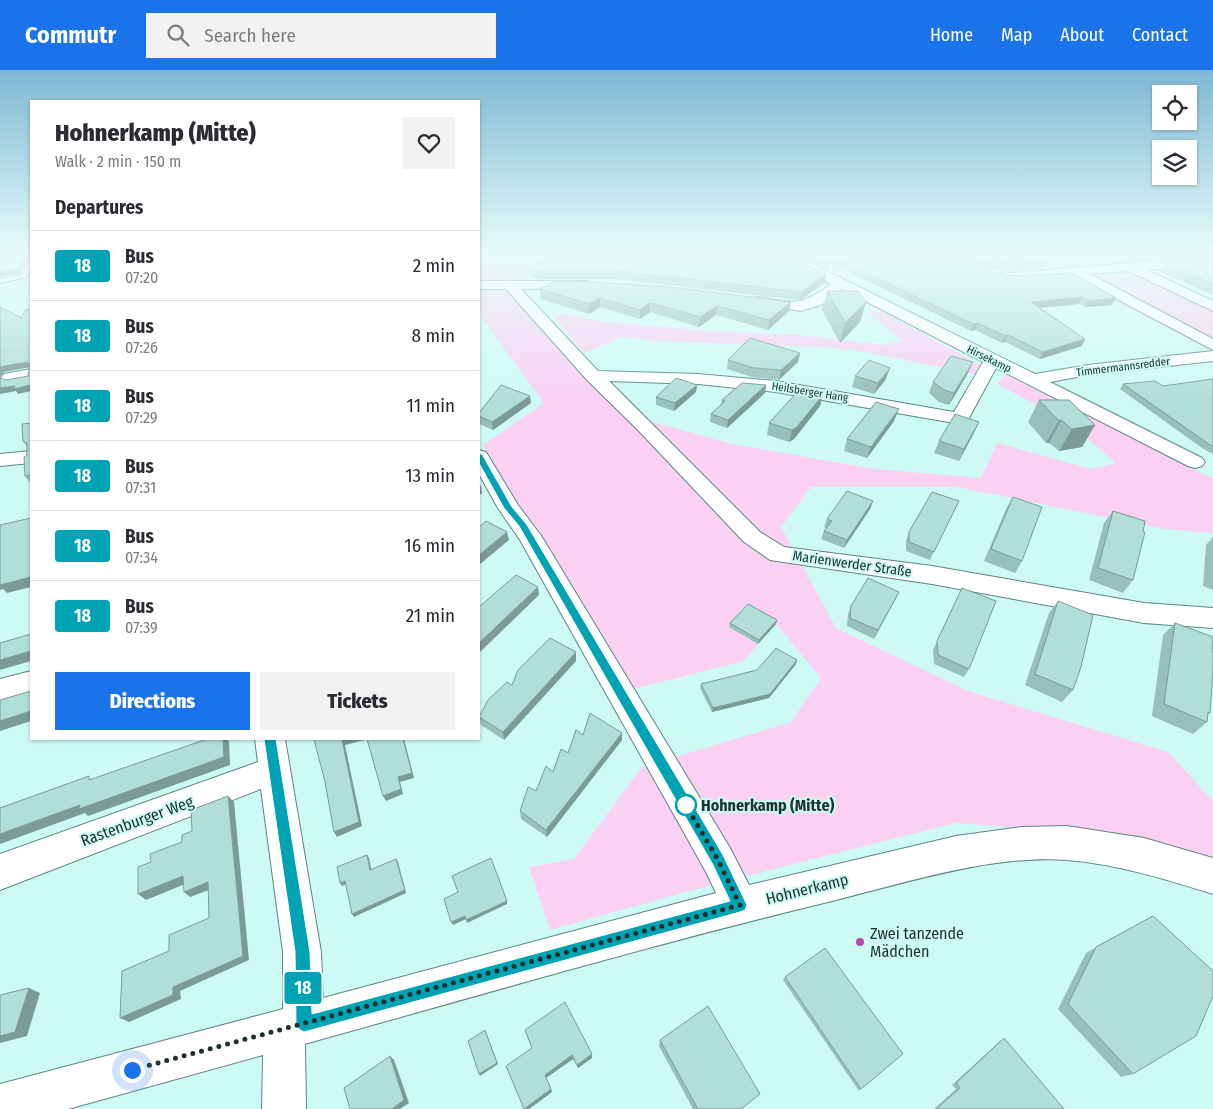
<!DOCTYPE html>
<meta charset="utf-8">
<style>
body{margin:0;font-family:"Fira Sans Condensed",sans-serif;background:#f2f2f3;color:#2b2b33;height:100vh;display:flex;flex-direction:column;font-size:19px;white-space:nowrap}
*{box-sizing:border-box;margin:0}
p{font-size:16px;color:#7c7c81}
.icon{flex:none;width:28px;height:28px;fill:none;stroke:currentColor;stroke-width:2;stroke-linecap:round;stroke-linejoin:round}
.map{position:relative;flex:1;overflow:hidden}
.sheet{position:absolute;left:30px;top:30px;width:450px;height:640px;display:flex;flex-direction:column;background:#fff;border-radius:0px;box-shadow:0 1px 4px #0004}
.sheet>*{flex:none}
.badge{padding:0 10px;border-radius:4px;font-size:18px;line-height:32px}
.controls{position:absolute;left:1152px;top:15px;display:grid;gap:10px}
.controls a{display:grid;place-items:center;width:45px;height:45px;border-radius:0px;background:#fff;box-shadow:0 1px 4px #0004;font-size:25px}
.you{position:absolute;width:25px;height:25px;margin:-12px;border:4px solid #fff;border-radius:50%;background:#1a73e8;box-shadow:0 0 0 8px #1a73e833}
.map>.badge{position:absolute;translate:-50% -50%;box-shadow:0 0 0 2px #fff}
h2{padding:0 25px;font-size:19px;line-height:45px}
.round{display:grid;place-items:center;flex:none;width:52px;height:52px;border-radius:0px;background:#f2f2f3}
.head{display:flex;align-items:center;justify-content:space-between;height:85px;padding:0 25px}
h1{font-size:24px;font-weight:800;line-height:38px}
.action{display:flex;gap:10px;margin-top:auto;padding:10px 25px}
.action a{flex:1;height:58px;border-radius:0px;background:#1a73e8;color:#fff;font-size:20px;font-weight:800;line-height:58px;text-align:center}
.action a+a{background:#f2f2f3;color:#2b2b33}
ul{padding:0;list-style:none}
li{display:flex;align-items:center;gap:15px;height:70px;padding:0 25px;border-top:1px solid #e1e1e2}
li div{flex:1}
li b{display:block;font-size:19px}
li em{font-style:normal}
li .badge{min-width:55px;font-weight:700;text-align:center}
header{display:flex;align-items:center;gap:30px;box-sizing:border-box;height:70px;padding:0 25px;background:#1a73e8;color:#fff}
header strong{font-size:24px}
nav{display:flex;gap:28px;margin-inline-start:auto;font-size:18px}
.search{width:350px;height:45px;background:#f2f2f3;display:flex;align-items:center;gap:12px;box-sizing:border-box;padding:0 18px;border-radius:0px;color:#7c7c81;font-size:19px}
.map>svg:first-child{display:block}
</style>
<header>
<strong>Commutr</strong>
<div class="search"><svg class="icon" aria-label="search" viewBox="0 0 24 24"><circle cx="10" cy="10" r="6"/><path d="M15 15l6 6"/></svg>Search here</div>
<nav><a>Home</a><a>Map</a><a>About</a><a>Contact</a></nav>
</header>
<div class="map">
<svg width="1213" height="1039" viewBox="0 0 1213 1039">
<rect width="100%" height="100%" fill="#cdfbf4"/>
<!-- green -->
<g fill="#fad0f3">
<path d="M479,185H567L554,186L502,212L609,333L653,352L732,374L875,399L981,408L997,373L1091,399L1116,393L1064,349L997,314L1005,304L1213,409V463L1165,459L957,417H811L781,457L836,558L968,621L1168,682L1213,731V789L1134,767L956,753L707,816L550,860L529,797L574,789L642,697L791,652L821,608L776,554L747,538L729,557L758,574L744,591L630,620L483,375L544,333L479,244Z"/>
<path d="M1044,185H1099L1213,240V273Z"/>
<path d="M882,242L984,297L979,305L860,281L822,277L657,271L622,267L584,283L554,246L564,243L606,252L722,262L800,265L883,275L903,271L867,243Z"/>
</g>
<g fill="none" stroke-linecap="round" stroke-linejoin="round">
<!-- service casing -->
<g stroke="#5b8680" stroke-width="2">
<path id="service" d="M31,187V198L27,207L0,213V209L22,205L28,189Z"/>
</g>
<!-- minor casing -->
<g stroke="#5b8680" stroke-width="2">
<g id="minor">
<path d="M778,185H794L1035,304L1088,295L1213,281V291L1088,305L1050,312L1202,388L1205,392L1202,396L1195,398L1188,396L996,298L969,348L967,352L960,354L776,322L698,314L609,311L760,462L784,477L932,496L1144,533L1213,538V558L1144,553L932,514L770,490L744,472L637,359L587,310L506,219H479V211H589L591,214L589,217L584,218L521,219L598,301L698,304L776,311L954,342L983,292L842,219L821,235L801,241L753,234L751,231L753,228L758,227C796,232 798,238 831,214L779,188Z"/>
<path d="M1213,186V194L1147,200L1213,231V241L1129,201L1090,204L1213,269V280L1073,206L1011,211L999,209L997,206L1004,202L1011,203Z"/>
<path d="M31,299V309L10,313L4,312L1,308L4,304Z"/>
<path d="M479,380L486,382L518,435L542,467L730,778L749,815L956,766L1022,757L1067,756L1144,768L1213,788V824C1165,809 1117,794 1067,790C993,784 901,814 828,832C654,874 481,925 308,973L305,974L306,1039H262L263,985L68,1039H0V1014L283,939V882L261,719L0,820V784L258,692L255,669H285L321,882L323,928L716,823L706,802L520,470L498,438L479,404Z"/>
<path d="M31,381V393L0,396V384Z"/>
<path d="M31,601V623L0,633V609Z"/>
</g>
</g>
<!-- service -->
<use href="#service" fill="#fff" fill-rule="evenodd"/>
<!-- minor -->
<use href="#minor" fill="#fff" fill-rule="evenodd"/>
</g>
<!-- wall -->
<g fill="#98bfb9">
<path d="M798,185H954L974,197L990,200L978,197L957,185H1035L1048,192L1045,198L1011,201L996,199L991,201L993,203L1112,235L1085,237L1079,234L1040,238L1082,276L1040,289L1005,272L1002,273L975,260L971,261L828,192L829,193L828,199Z"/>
<path d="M1124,185H1210L1135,191Z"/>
<path d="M604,188L759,191L826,204L825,213L800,230L616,209H539L530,206L529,198Z"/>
<path d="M1213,188V225L1159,201L1164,193Z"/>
<path d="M540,219L789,241L768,260L716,245L699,257L650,242L640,249L600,237L589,244L541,229Z"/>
<path d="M827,221L866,232L860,252L840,273L822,240Z"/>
<path d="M800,283L798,292L779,310L752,307L727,299L728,290Z"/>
<path d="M968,303L949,335L939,332L929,323L933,312Z"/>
<path d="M855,306L886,309L874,324L852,317Z"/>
<path d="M1213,309V384L1202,378L1120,319L1123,314L1163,316Z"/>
<path d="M697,315L696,322L674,341L656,335V327Z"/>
<path d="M766,315L765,323L727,358L710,352L711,344L721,335L722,330Z"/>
<path d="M823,325L820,336L794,369L789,372L767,365L769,353Z"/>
<path d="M1039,330L1095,355L1082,377L1059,381L1049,373H1046L1028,352Z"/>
<path d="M531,333L493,360L479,354V343Z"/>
<path d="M894,351L867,388L844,381L847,369Z"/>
<path d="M31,353V414L25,406L27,377L23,371Z"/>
<path d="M974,363L959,391L934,383L939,371Z"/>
<path d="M1013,427L1022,491L1015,503L984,491L1006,439Z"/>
<path d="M873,431L870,439L844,478L821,469L824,461L826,458L824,457L827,449Z"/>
<path d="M959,431L930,490L906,481V471L909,462Z"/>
<path d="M1113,441L1133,510L1123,523L1089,510L1104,453Z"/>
<path d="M1213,467V520L1203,516L1206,475Z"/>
<path d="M962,518L969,599L964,607L934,594L933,580Z"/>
<path d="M899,522L874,569L847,556L848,544L851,536Z"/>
<path d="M1058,531L1073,620L1062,632L1025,615L1049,543Z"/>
<path d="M730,553L776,554L758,574L729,557Z"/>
<path d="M1175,553L1210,643L1207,645V652L1193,664L1152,646L1163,565Z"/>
<path d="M797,590L796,594L769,628L712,642L700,618L701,614Z"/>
<path d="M576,591L504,670L481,655L479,647L512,615Z"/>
<path d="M622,663V670L547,767L521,749L520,741L583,665Z"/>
<path d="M1153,846L1133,1004L1121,1007L1058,939L1086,883Z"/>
<path d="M785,907L861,1019L859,1021L783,910Z"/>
<path d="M1004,968L1064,1039H934L956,1019L952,1015L1000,971Z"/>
<path d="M660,970L755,1028L742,1039H693L659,976Z"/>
<path d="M532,978L592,988L578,998L573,989L546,1008L552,1022L529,1039H524Z"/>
</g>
<!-- shaded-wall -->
<g fill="#7c9b96">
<path d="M23,185H28L21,203L0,207V202Z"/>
<path d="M999,193L996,199L992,201L995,195Z"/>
<path d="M826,204L825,213L800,230L802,222Z"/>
<path d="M1083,227L1079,234L1028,239L1031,232Z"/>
<path d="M600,228V237L589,244V234Z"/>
<path d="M1116,228L1112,235L1085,237L1088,231Z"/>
<path d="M791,232L789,241L768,260L769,250Z"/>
<path d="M866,232L860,252L840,273L845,253Z"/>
<path d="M650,233V242L640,249V240Z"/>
<path d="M717,236L716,245L699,257L700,247Z"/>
<path d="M978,253L975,260L971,261L973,254Z"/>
<path d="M1008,265L1005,272L1002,273L1005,266Z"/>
<path d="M1085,269L1082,276L1040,289L1043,282Z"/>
<path d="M800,283L798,292L779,310L781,300Z"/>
<path d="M27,292L31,297L4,302L0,307V297Z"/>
<path d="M973,292L968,303L949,335L954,323Z"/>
<path d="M890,298L886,309L874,324L878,313Z"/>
<path d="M31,315V321L18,324L16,321L0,324V318L15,316Z"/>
<path d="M697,315L696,322L674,341L675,333Z"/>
<path d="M766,315L765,323L727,358L728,350Z"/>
<path d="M823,325L820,336L794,369L789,372L792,360Z"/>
<path d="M530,326L531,333L493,360L492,352Z"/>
<path d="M899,339L894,351L867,388L871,377Z"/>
<path d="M1061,350L1049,373H1046L1059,351Z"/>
<path d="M979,352L974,363L959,391L964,379Z"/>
<path d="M1095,355L1082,377L1059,381L1072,359Z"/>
<path d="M481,415L482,423L479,426V417Z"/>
<path d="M873,431L870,439L844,478L847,470Z"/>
<path d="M507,462L509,470L479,495V485Z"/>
<path d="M31,507V517L7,523L3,519L0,520V509Z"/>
<path d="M538,517L539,525L479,583V573Z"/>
<path d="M899,522L895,530L874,569L878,560Z"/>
<path d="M777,550L776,554L758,574L759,570Z"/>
<path d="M31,581V591L0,600V590Z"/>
<path d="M576,582V591L504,670L503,662Z"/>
<path d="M797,590L796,594L769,628L712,642L713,638Z"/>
<path d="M31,641V651L0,661V651Z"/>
<path d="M622,663V670L547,767L546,760Z"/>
<path d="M223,669H227L229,671L230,695L88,746L85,743L0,774V764Z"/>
<path d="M345,669H369L345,675L362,756L337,767L334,762L342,670Z"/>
<path d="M403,669H404L414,708L400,712L403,724L386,731L383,726L398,707Z"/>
<path d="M228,726L234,732L249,890L180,921L181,929L129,952L120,948L173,917L243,886Z"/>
<path d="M367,785L369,788L372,803L370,800Z"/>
<path d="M396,789L398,792L406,823L354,847L352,844Z"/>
<path d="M183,806L190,812L146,830L138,824Z"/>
<path d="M345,811L347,814L342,816L340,813Z"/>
<path d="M208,812L214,818L190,827L184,822Z"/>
<path d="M507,831V834L467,853L466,850Z"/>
<path d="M465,846L466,849L453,855L451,852Z"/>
<path d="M29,918L40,923L27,966L0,973V966Z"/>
<path d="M485,960L498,994L480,1006L479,1004Z"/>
<path d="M592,984V988L578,998L577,995Z"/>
<path d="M572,985L573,989L546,1008L545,1005Z"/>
<path d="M390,986L394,990L409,1033L400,1039H392Z"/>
<path d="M551,1019L552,1022L529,1039H524Z"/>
</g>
<!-- building -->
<g fill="#b1ded7" stroke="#7c9b96">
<path d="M0,185H23L18,199L0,202Z"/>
<path d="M556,185H594L604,188L606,185H734L759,191L767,185H786L826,204L802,222L616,201H539L529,198Z"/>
<path d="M812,185H824L829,193Z"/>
<path d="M828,185H954L974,197L991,201L993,203L1014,206L1072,203L1116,228L1088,231L1083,227L1031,232L1085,269L1043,282L1008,265L1005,266L978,253L973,254Z"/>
<path d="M970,185H1035L1048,192L1014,195L999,193L995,195L980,191Z"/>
<path d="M1213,188V214L1164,193Z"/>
<path d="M556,211H575L669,217L791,232L769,250L717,236L700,247L650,233L640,240L600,228L589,234L540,219Z"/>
<path d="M827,221H858L866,232L845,253Z"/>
<path d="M0,237L21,248L25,240L31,239V315L14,319L15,316L0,318V308L6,310L28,306L30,294L27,292L0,297Z"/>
<path d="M750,268L800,283L781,300L754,298L728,290Z"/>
<path d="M951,286L973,292L954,323L944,320L933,312Z"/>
<path d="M869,290L890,298L878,313L855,306Z"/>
<path d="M676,308L697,315L675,333L656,327Z"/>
<path d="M1213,309V377L1123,314L1155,311L1163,316Z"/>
<path d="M742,313L766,315L728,350L711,344L725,331L722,330Z"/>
<path d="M501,315L530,326L492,352L479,346V343Z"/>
<path d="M801,318L823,325L797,357L792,360L769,353Z"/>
<path d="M1039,330H1069L1095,355L1072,359L1061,350L1059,351Z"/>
<path d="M876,332L899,339L871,377L847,369Z"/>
<path d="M955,344L979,352L964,379L939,371Z"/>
<path d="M31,353V405L25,406L24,387L27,385V373L23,371L22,354Z"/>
<path d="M847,421L873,431L847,470L824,461L832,451L827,449Z"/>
<path d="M932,422L959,431L934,482L909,472V462Z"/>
<path d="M1013,427L1042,437L1022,491L991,479Z"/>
<path d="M1113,441L1145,451L1143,462H1145L1133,510L1098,498Z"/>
<path d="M31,448V507L0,515V455Z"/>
<path d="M486,451L507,462L479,485V457Z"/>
<path d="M516,505L538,517L479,573V537Z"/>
<path d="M868,508L899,522L878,560L850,548L851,536Z"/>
<path d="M962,518L996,531L969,599L938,585L937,571Z"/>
<path d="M1058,531L1093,545L1081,597L1073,620L1035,604Z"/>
<path d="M748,534L777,550L759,570L730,553Z"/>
<path d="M1175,553L1213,567L1212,582H1213V599L1210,643L1208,642L1207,652L1164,634Z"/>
<path d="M31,564V581L0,590V573Z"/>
<path d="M550,568L576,582L503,662L479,647L488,630L507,612L512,615L518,600Z"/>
<path d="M776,578L797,590L770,624L713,638L701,614L757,600Z"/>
<path d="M31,621V641L0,651V630Z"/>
<path d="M590,643L622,663L546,760L520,741L528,717L536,721L546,696L553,702L561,679L568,683L576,660L583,665Z"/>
<path d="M207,669H223L224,687L79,739L80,735L0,764V738L89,706V710Z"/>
<path d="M314,669H345L342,670L359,752L334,762L325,712Z"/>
<path d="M367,669H403L412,703L398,707L401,719L383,726Z"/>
<path d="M228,726L243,886L173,917V925L120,948L122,901L169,881V865L209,848L208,812L184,822L183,806L138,824V797L151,792L150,784L182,772V765L192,761L191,740Z"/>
<path d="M367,785L370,800L396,789L405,820L352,844L345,811L340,813L337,797Z"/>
<path d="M491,788L507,831L466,850L465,846L451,852L444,829L458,822L452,806Z"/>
<path d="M1153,846L1213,901V926L1196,966L1133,1004L1068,934L1096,877Z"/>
<path d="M825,878L903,984L861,1019L785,907Z"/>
<path d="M29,918L15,962L0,966V925Z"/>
<path d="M565,932L592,984L577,995L572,985L545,1005L551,1019L524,1039L506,996L532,978L525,960Z"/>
<path d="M708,936L760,1024L741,1039H698L660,970Z"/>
<path d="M485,960L497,993L479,1004L468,971Z"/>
<path d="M1004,968L1064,1039H936L960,1018L956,1013Z"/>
<path d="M390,986L404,1030L392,1039H350L344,1018Z"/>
</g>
<!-- sky -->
<linearGradient id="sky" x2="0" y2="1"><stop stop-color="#7db8d3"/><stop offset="0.56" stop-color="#e8fdfa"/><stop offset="1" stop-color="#e8fdfa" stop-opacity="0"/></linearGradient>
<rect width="1213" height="330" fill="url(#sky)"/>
<!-- line -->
<path fill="#00a3b4" stroke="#fff" d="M476,384H482L512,437L527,455L723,785L747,835L745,840L740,842L304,962L299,959L296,954L295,882L264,669L265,665L270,664L274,665L276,669L310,882L312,944L730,831L713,795L519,456L504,438L475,386Z"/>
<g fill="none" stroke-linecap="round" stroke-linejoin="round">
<!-- walk -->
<path stroke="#1f312f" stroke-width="5" stroke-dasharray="0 9" d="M132,1000L740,835L718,790L685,734L686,735"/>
</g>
<!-- markers -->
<circle fill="#fff" stroke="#00a3b4" stroke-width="2.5" cx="686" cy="735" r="10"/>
<circle fill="#b74bab" stroke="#cdfbf4" stroke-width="2" cx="860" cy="872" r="5"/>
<g text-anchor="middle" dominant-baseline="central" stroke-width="4" stroke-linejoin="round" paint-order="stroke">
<!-- far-street labels -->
<g font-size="11" fill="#1f312f" stroke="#cdfbf4">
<text transform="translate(989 289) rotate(26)">Hirsekamp</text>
<text transform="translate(1123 297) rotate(-7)">Timmermannsredder</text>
<text transform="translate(810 322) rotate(9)">Heilsberger Hang</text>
</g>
<!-- street labels -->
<g font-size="14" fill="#1f312f" stroke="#cdfbf4">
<text transform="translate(852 494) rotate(8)">Marienwerder Straße</text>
</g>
<!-- near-stop labels -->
<g font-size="16" font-weight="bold" fill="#1f312f" stroke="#cdfbf4" text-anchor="start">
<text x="701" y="735">Hohnerkamp (Mitte)</text>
</g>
<!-- near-street labels -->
<g font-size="16" fill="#1f312f" stroke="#cdfbf4">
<text transform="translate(137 751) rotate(-20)">Rastenburger Weg</text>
<text transform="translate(807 819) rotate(-14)">Hohnerkamp</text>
</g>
<!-- near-poi labels -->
<g font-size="16" fill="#1f312f" stroke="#cdfbf4" text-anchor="start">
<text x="870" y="863">Zwei tanzende<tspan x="870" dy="18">Mädchen</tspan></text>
</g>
</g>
</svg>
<div class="controls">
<a><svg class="icon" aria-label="locate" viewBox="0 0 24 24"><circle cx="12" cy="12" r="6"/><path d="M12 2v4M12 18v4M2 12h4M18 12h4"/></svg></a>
<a><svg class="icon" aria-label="layers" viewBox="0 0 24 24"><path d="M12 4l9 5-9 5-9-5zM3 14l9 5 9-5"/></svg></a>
</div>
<div class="you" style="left:132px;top:1000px"></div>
<b class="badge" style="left:303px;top:918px;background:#00a3b4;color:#fff">18</b>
<section class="sheet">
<div class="head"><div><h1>Hohnerkamp (Mitte)</h1><p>Walk · 2 min · 150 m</p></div><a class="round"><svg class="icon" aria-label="heart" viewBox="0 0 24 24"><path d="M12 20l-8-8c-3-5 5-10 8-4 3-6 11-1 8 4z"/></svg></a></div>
<h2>Departures</h2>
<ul>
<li><span class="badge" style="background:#00a3b4;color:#fff">18</span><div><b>Bus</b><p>07:20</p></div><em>2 min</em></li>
<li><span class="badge" style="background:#00a3b4;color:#fff">18</span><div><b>Bus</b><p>07:26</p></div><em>8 min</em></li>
<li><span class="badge" style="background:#00a3b4;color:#fff">18</span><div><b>Bus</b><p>07:29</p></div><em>11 min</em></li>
<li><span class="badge" style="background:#00a3b4;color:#fff">18</span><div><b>Bus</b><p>07:31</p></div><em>13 min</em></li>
<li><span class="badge" style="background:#00a3b4;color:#fff">18</span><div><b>Bus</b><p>07:34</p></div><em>16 min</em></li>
<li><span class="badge" style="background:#00a3b4;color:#fff">18</span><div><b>Bus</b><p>07:39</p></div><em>21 min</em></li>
</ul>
<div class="action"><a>Directions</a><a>Tickets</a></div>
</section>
</div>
